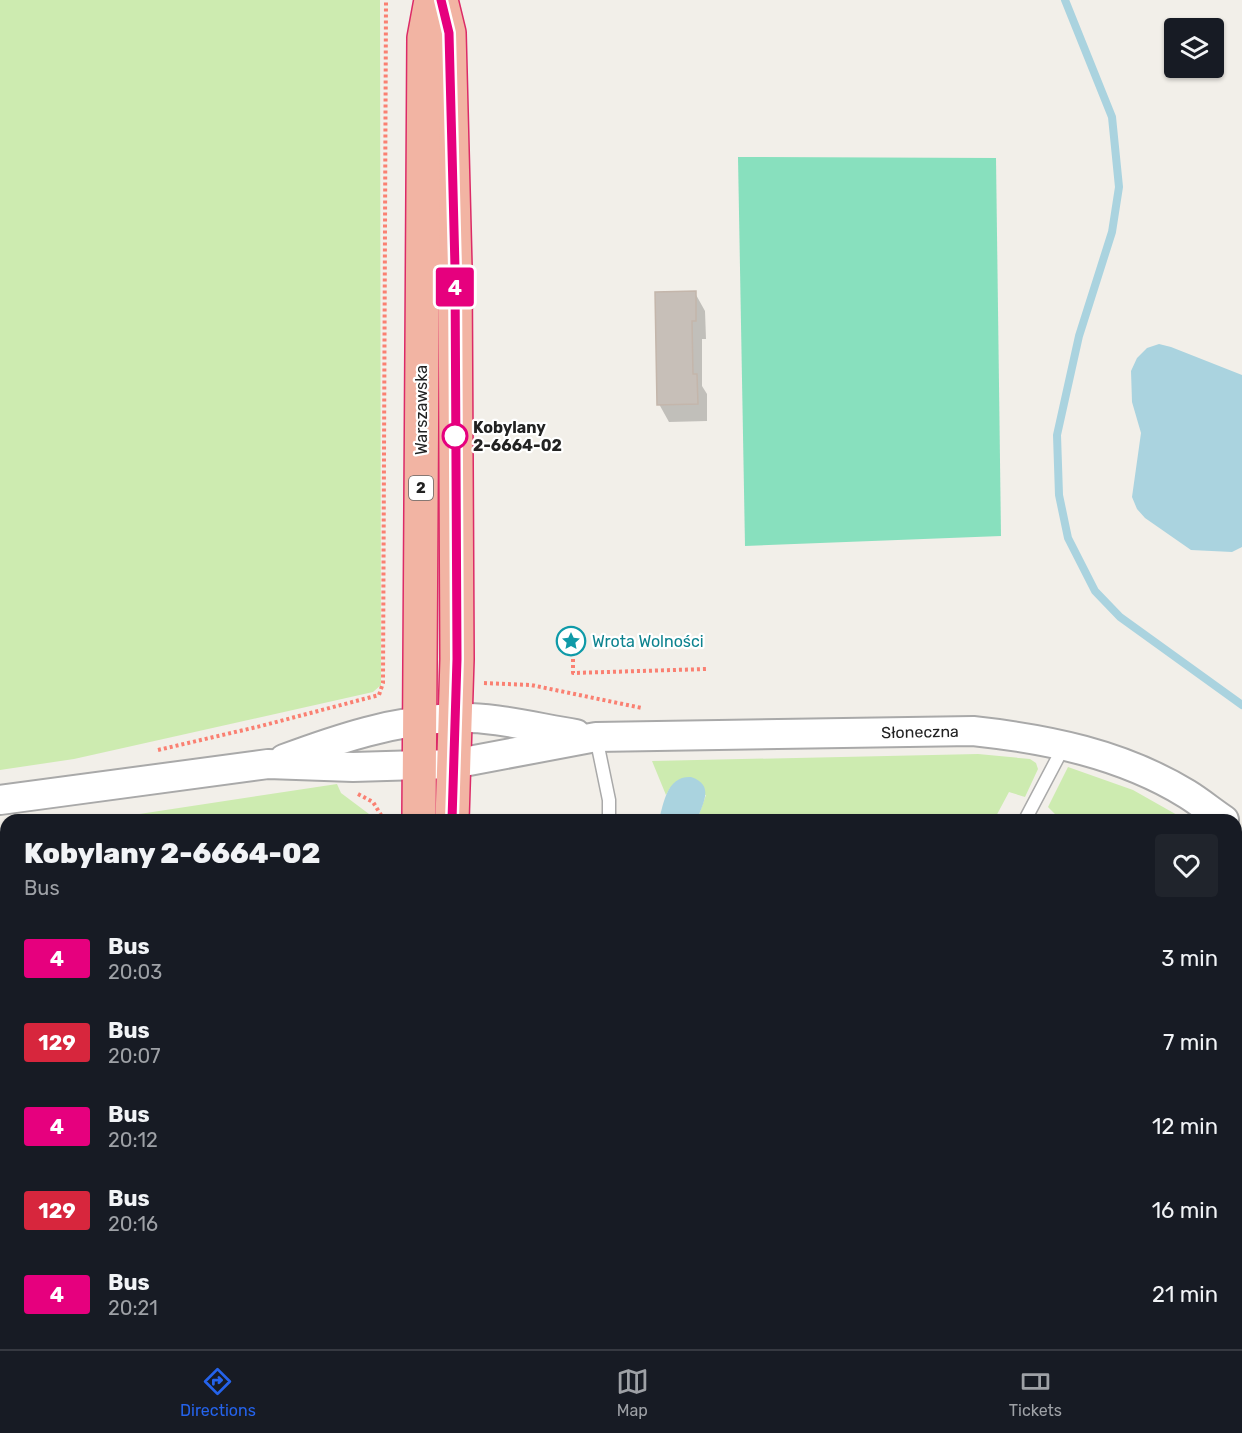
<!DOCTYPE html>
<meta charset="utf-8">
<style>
body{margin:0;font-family:Rubik,sans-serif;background:#20242c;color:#f1f3f6;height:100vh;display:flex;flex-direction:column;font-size:22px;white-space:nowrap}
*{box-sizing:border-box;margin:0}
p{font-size:20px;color:#9ea1a6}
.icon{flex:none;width:33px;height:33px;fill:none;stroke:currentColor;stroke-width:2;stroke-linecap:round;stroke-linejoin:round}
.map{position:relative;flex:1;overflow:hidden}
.sheet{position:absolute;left:0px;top:814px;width:1242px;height:536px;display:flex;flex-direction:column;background:#171b24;border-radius:18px 18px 0 0;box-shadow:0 2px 4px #0004}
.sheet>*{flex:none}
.badge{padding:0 12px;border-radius:4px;font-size:21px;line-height:39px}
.buttons{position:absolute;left:1164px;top:18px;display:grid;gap:12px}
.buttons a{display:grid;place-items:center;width:60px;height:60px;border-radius:6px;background:#171b24;box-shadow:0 2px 4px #0004;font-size:30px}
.map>.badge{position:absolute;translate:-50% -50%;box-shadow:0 0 0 3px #fff}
.round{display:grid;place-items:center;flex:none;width:63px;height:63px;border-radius:6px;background:#20242c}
.summary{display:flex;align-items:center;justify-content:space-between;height:102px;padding:0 24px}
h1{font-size:28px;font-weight:800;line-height:45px}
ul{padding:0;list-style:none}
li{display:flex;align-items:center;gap:18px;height:84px;padding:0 24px}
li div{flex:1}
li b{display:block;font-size:22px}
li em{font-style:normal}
li .badge{min-width:66px;font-weight:700;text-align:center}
.menu{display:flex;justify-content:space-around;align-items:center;height:84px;border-top:2px solid #363941;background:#171b24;font-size:16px;color:#9ea1a6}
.menu a{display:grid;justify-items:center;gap:3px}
.menu .on{color:#2563eb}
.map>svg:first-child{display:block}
</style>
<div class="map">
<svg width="1242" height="1349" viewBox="0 0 1242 1349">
<rect width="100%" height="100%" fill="#f2efe9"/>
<!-- grass -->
<g fill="#cdebb0">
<path d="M0,0H380L381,685L373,692L74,759L0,770Z"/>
<path d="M978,754L1030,759L1036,763L1038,769L1025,797L1009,792L994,820H697L706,795L670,788L666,795L652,761Z"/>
<path d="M1068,767L1133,790L1186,820H1058L1059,818L1048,807Z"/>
<path d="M337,784L341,793L369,814V820H100Z"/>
<path d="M6,835V1077L0,1076V836Z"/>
<path d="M1236,855L1242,859V1169L1236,1178Z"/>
<path d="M0,1270L6,1271V1344H57L55,1349H0Z"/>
<rect x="182" y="1344" width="223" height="5"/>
</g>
<!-- pitch -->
<path fill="#88e0be" d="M738,157L996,158L1001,536L745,546Z"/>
<!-- parking -->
<path fill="#e2e2e2" d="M84,1344H178V1349H83Z"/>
<!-- water -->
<g fill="#aad3df">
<path d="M1159,344L1171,347L1242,375V547L1232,552L1191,550L1145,518L1137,509L1132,497L1141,433L1132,402L1131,371L1137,358L1147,348Z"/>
<path d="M691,777C715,785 703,803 697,820H659C664,802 667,776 691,777Z"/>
</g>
<!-- shadow -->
<g fill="#0003">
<path d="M695,293L705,311L706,339H702V386L707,394V421L669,422L659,404Z"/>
<path d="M0,1151L6,1153V1282L0,1281Z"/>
</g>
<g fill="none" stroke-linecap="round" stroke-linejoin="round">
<!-- stream -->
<path stroke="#aad3df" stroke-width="8" d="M1065,0L1112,117L1119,187L1112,232L1079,336L1057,435L1059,495L1068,538L1095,591L1120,617L1242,705"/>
</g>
<!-- building -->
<g fill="#c7bfb8" stroke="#c4b6ab" stroke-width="1.5">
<path d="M696,291V321H692L693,374H697L698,404L657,405L655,292Z"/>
<path d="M0,1150L6,1152V1268L0,1267Z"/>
</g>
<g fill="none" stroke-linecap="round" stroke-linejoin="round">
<!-- service casing -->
<g stroke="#a9a9a9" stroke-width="15">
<g id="service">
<path d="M596,737L609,800V820"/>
<path d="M1025,820L1064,746"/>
</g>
</g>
<!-- minor casing -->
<g stroke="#a9a9a9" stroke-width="26">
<g id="minor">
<path d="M0,1099L6,1100"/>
<path d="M67,1349L69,1344"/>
</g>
</g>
<!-- tertiary casing -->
<g stroke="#a9a9a9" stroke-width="32">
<g id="tertiary">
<path d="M284,759C338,739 395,720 453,718C492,716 537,728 576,734"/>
<path d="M0,800L268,764L353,767L453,764L596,737L973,731C1047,739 1122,754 1187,794C1200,802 1212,812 1224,820"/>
</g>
</g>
<!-- trunk casing -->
<g stroke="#dc2a67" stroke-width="36">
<g id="trunk">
<path d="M441,0L449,33L455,268L457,659L452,820"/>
<path d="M419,820L424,38L431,0"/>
<path d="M416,1349V1344"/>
<path d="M448,1349V1344"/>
</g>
</g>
<!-- path -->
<g stroke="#fa8072" stroke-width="4" stroke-dasharray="3 3" stroke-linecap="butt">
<path d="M573,659V673L707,669"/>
<path d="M484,683L531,685L642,708"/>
<path d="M158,750L261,726L379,695L383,683L386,0"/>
<path d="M358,794L373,802L384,820"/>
<path d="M1236,849L1242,853"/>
</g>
<!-- service -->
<use href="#service" stroke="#fff" stroke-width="12"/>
<!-- minor -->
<use href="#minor" stroke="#fff" stroke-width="22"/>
<!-- tertiary -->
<use href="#tertiary" stroke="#fff" stroke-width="28"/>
<!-- trunk -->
<use href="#trunk" stroke="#f2b4a3" stroke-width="33"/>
</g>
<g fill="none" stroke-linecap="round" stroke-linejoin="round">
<!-- line casing -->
<g stroke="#fff" stroke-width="14">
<path id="line" d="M441,0L449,33L455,268L457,659L452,820"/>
</g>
<!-- line -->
<use href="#line" stroke="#e6007e" stroke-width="9"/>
</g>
<!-- icons -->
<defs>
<g id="sight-ring" transform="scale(1.5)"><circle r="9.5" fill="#fff" stroke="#0f9aa8" stroke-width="1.5"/><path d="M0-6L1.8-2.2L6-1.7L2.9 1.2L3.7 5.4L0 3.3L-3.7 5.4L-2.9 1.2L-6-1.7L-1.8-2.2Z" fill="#0f9aa8"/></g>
</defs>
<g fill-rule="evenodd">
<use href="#sight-ring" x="571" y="641"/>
</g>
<!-- markers -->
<circle fill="#fff" stroke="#e6007e" stroke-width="3" cx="455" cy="436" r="12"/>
<g text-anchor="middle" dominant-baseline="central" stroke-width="4.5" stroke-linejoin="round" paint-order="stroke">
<!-- shield labels -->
<rect fill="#fff" stroke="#646464" stroke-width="1.5" x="409" y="476" width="24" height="24" rx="4.5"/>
<g font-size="15" font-weight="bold" fill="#222">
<text x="421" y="488">2</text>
</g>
<!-- street labels -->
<g font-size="16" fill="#222" stroke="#fff">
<text transform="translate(421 410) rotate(-90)">Warszawska</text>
<text transform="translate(920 732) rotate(-1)">Słoneczna</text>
</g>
<!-- stop labels -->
<g font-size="16" font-weight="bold" fill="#222" stroke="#fff" text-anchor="start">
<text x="473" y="427">Kobylany<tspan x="473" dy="18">2-6664-02</tspan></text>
</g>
<!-- culture labels -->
<g font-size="16" fill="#0d838f" stroke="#fff" text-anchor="start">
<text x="592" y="641">Wrota Wolności</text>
</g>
</g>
</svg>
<div class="buttons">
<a><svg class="icon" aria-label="layers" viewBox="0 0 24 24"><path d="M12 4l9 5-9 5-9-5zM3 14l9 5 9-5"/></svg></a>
</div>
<b class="badge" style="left:455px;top:287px;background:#e6007e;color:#fff">4</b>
<section class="sheet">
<div class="summary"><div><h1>Kobylany 2-6664-02</h1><p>Bus</p></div><a class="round"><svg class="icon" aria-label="heart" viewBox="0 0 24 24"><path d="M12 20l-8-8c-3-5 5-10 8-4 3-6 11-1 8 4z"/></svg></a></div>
<ul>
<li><span class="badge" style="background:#e6007e;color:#fff">4</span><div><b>Bus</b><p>20:03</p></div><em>3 min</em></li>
<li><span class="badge" style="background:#d7263d;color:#fff">129</span><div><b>Bus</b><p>20:07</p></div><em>7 min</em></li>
<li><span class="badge" style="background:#e6007e;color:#fff">4</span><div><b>Bus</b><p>20:12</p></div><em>12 min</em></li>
<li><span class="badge" style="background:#d7263d;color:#fff">129</span><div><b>Bus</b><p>20:16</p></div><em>16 min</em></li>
<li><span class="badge" style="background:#e6007e;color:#fff">4</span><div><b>Bus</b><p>20:21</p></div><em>21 min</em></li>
</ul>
</section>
</div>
<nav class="menu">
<a class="on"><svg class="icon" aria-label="directions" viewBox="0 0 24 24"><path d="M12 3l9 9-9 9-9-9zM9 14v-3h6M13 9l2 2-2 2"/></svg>Directions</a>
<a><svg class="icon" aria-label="map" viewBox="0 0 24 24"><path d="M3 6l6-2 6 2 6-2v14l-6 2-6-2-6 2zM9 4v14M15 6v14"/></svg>Map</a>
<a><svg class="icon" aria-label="tickets" viewBox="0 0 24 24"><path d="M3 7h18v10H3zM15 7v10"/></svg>Tickets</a>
</nav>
